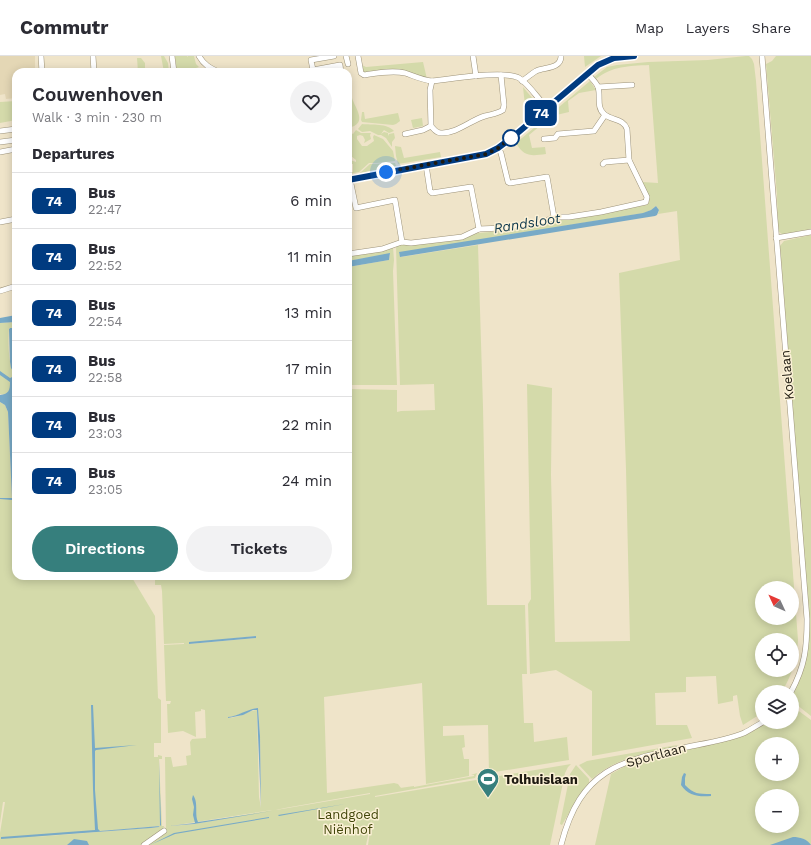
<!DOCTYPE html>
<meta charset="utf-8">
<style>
body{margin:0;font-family:"Work Sans",sans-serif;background:#f2f2f3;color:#2b2b33;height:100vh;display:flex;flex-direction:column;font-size:15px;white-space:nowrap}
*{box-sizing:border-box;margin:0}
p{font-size:13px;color:#7c7c81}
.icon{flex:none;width:22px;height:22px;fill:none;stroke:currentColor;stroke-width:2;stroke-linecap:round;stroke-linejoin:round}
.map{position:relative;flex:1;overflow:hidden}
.side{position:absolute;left:12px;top:12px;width:340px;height:512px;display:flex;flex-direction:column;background:#fff;border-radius:12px;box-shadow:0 2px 10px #0003}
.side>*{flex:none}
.badge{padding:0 8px;border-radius:6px;font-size:14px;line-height:26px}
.needle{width:26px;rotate:314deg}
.tools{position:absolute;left:755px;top:525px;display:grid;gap:8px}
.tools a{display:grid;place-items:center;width:44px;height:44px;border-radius:50%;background:#fff;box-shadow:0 2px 10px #0003;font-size:20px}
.you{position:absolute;width:20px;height:20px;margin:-10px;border:3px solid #fff;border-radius:50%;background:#1a73e8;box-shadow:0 0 0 6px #1a73e833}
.map>.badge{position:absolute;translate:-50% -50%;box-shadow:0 0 0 2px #fff}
h2{padding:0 20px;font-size:15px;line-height:36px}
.round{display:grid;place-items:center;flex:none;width:42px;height:42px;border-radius:21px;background:#f2f2f3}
.head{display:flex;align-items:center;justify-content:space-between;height:68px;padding:0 20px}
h1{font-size:19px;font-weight:600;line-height:30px}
.action{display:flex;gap:8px;margin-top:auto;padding:8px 20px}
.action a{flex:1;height:46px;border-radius:24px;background:#367f7d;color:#fff;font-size:16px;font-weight:600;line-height:46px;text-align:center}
.action a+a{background:#f2f2f3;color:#2b2b33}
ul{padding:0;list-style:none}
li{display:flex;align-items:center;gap:12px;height:56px;padding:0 20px;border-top:1px solid #e1e1e2}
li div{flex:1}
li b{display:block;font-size:15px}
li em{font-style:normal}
li .badge{min-width:44px;font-weight:700;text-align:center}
header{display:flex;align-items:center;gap:24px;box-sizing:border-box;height:56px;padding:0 20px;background:#fff;border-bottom:1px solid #e1e1e2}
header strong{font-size:19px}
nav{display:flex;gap:22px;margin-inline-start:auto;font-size:14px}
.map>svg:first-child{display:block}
</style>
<header>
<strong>Commutr</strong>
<nav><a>Map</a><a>Layers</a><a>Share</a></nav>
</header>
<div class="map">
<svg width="811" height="789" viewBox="0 0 811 789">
<rect width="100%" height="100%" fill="#efe4c9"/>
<!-- built -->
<path fill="#e4d7b5" d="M0,0H35V16H16V42L6,43L5,38L0,39Z"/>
<!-- green -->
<g fill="#d4daaa" fill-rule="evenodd">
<path d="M161,0H164L168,7L169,16H164Z"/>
<path d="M175,0H187L188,1V0H194L196,8L199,11L196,12H200L206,16H177Z"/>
<path d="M584,0H601L585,11Z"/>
<path d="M746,0H749L752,3L754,8L756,25L798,584C797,603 792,618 783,634L781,636H762V657L743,669L740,660L737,639L733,640V645L718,648L716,620L686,621V636L655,637L656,669H687L692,682L592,700V635L556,614L530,618L528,548L531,543L527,328L552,332L551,419L555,586L630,585L626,413L619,217L680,204L677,155L658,158L659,154L656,150L651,154L644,157L399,197L401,201L478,189L483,351L487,549H525L527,618H522L524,667H533L534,686L567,681L569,704L489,717L488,669L443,670V680L464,679V680L465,691L462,692L464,703H469V720L426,728L422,627L324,641L327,737L394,727L398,728L401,732H400L414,730V731L474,720V719H471L477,717L475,722L375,740V741L571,708L568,711L565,717L550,789H368L372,761L366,789H0V777L5,746H3L0,767V346L5,349L8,356L12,443H15V441L13,359L6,339L0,338V267L16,266V520H131L155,560L158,642L161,644V687H154V701H158V699L162,700V703H159L162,770H164L163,775H166L165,701H171L173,711L187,709L186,700L191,699L190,686L192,683L206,682L205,654L201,653V655L195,656L196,681L183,675L168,677L167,648H170L171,645H166L164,589L184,588V587L164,588L162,535L161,529H155V520H348V333L397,334V356L401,355L435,354L434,328L400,329L396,190L478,177L503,175L531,171L559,163L580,162L647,149L649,142L642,126L658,127L649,9C629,10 612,10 596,23L594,21L607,11L617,9L648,6L708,4ZM9,272H12L14,313L13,327L10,322L12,321L13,315C8,306 8,283 9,272ZM762,532H792V562H762ZM256,580V582L189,588V587ZM762,584H792V614H762ZM258,652L260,680L261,752L259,741L257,654C247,655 241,662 228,662V661C239,660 247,654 258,652ZM370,737V738L276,754L285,752ZM272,754L194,768L171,770ZM160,770L159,771L35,781Z"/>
<path d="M776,0H811V173L783,179L778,175L777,139L766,8L772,5Z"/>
<path d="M137,2H141L145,7V16H138Z"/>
<path d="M423,6L427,23L410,17H363L360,8L366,11Z"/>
<path d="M590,25L596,34L579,37L568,45L569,56L552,60L529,79L532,92L545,91L546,98C531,100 524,101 516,87Z"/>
<path d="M523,31L538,49L526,59Z"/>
<path d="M348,42H352C355,52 369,68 348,72Z"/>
<path d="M16,45V64L0,67V46Z"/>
<path d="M362,56H364L365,63L398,57L400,65L396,68L393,69L362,66L361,64Z"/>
<path d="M422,62L423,70L413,72L411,64Z"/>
<path d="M362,68C372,69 387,67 394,75L389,77L384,74L381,78L384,76L388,77V80L389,78L394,77L395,82L392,86V91L386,82L381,79H378L370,75L362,76L358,73Z"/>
<path d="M356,74L361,77H371L370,79L371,83L364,87L365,84L363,80L360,79L357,80V83L362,90H367L374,85L373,81L374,79L383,83L393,95L395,105L377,107H369L359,116L348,118V117L353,116V108H350V104L356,106V104L351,100L350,86L348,75L353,78Z"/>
<path d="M395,90L401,91L404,102L440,96L441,101L398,108L396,100Z"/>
<path d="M395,107L396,110L360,117L370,108Z"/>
<path d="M811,179V660L792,645V639L799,625L806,603L804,500L780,190L784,185Z"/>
<path d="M393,191L394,204L393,215L397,329H348V211L389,204L390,198L348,205V200Z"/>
<path d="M792,650L811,664V789H595L611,718L629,708L658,699L682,695L734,683L750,677L766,666H792ZM762,688H792V718H762ZM762,740H792V770H762Z"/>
<path d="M677,689L676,691C647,697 615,702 592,723L579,709L587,705Z"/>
<path d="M576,709L589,723V727L580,738L562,769L560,768L570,718Z"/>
</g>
<!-- water -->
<g fill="#78aac7">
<path d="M656,150L659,154L657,159L655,160L400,201L399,196L643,157L651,154Z"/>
<path d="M390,197L389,204L348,211V205Z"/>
<path d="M16,259V266L0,267V262Z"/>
<path d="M10,272H12L14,313L13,327L12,331V355H16V357L13,359L16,448H14L12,444L0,443V442H12L8,356L5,349L0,346V339C9,338 10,334 10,326L0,319V315L10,322L12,321L13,315L11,312L10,306L9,273Z"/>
<path d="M256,580V582L189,588V586Z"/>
<path d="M91,649H93L95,692L137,689L96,694L95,695V734L98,773L100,775L160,770L159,703L161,769L159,771L151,772L1,783V781L95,774L93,733Z"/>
<path d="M258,652L260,680L261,752L257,654H253L243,659L228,662V661C239,660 247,653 258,652Z"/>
<path d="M684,717L686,718L685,722V729C694,738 698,738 711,738V740C699,741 688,740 681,729L682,721Z"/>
<path d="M193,739C199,747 194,758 198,766L272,755L194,768L169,770L195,767L193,759L194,751L192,743Z"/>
<path d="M345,748L279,760L278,759Z"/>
<path d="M269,761V762L175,778L150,789L174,777Z"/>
<path d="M793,781C800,781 807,783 811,789H770Z"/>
<path d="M74,783L87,785L89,789H67Z"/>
</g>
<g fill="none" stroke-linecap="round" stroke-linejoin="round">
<!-- minor casing -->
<g stroke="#9d937a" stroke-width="6">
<g id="minor">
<path d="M41,0L42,16"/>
<path d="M93,0L94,16"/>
<path d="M172,0L174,16"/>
<path d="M199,0C204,9 210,12 219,16"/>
<path d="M346,0L348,8"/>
<path d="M358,0L361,17L364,19C377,17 392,14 405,17C414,20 422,24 432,25C451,23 505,14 519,22C529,28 539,44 547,52"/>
<path d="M473,0L476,20"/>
<path d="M762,0L807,563C807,592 805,610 791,636"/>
<path d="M313,14L311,4L334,0"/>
<path d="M314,16L313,14L340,9L341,16"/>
<path d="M432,25L430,34L431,70C434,73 436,77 441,77C456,78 471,64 485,60C492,58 497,58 503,54L504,49L501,19"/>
<path d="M522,25C527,22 531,18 536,15C545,11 561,13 561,0"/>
<path d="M598,31L632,29"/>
<path d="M0,75L16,73"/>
<path d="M405,78L423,74L431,70"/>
<path d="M544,83L555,82L558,78L594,75L605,59"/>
<path d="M0,86L16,84"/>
<path d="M498,92L501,97L508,126L510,127L547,121L554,161"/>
<path d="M0,96L16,93"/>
<path d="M603,108L605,106L629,104"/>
<path d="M426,109L430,135L432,137L471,131L479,173"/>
<path d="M350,123L356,152L395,144L402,186"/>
<path d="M348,124L486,98L498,92L514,80L598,9L614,2L634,0"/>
<path d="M0,166L16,163"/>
<path d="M776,182L811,176"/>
<path d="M348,198L382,193L402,186L411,187L462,181L479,173L503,172L546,165L554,161H569L601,156L646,146L647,141L629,104L627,73C623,62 612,65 604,58C596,51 601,40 598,31C596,26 591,22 588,18"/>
<path d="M15,221H16"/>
<path d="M0,235L16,230"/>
<path d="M144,789L164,775"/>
<path d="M561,789C582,708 625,704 697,689C713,686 729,683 744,677C750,674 756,670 763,666"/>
</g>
</g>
<!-- minor -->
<use href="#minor" stroke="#fff" stroke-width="5"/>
</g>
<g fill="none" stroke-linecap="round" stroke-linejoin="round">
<!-- line casing -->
<g stroke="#fff" stroke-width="9">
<path id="line" d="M348,124L486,98L498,92L514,80L598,9L614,2L634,0"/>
</g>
<!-- line -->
<use href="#line" stroke="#003b80" stroke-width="6"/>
<!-- walk -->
<path stroke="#1e1a11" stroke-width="4" stroke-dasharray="0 7.2" d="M386,116L486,98L498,92L514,80L511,82"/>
</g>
<!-- icons -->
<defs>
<g id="stadium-pin" transform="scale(1.15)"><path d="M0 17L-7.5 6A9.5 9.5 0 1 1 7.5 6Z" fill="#367f7d" stroke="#fcf1d6"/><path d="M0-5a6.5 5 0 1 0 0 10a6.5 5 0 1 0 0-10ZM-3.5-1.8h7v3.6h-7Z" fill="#fff"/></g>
</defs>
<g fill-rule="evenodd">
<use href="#stadium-pin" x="488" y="723"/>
</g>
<!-- markers -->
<circle fill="#fff" stroke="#003b80" stroke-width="2" cx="511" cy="82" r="8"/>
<g text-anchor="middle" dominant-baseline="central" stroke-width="3" stroke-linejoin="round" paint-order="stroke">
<!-- street labels -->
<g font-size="13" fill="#1e1a11" stroke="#fcf1d6">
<text transform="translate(787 319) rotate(-95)">Koelaan</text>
<text transform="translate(656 699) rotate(-15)">Sportlaan</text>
</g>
<!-- poi labels -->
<g font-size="13" font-weight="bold" fill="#1e1a11" stroke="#fcf1d6" text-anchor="start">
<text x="504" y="723">Tolhuislaan</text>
</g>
<!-- park labels -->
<g font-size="13" fill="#42460a" stroke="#fcf1d6">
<text x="348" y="758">Landgoed<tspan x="348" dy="15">Niënhof</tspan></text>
</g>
<!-- water labels -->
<g font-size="14" font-style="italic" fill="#0d374c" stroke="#fcf1d6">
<text transform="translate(527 167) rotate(-9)">Randsloot</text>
</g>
</g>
</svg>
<div class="tools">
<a><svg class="needle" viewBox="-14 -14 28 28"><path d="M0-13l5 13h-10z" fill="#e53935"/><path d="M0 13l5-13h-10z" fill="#7c7c81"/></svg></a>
<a><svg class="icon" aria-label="locate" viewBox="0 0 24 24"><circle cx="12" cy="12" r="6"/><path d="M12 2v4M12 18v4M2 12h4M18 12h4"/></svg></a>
<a><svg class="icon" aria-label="layers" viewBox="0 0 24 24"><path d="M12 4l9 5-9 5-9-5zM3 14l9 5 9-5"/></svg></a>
<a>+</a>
<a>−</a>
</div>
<div class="you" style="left:386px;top:116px"></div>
<b class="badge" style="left:541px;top:57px;background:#003b80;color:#fff">74</b>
<section class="side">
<div class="head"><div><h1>Couwenhoven</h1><p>Walk · 3 min · 230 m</p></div><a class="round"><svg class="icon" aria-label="heart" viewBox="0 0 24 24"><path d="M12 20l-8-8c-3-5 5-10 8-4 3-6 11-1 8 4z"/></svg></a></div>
<h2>Departures</h2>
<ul>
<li><span class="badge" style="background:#003b80;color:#fff">74</span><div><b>Bus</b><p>22:47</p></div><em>6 min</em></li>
<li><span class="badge" style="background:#003b80;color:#fff">74</span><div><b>Bus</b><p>22:52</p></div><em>11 min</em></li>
<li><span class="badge" style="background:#003b80;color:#fff">74</span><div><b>Bus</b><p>22:54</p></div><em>13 min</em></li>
<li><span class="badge" style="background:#003b80;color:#fff">74</span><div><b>Bus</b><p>22:58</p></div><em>17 min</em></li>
<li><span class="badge" style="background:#003b80;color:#fff">74</span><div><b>Bus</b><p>23:03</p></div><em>22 min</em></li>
<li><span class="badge" style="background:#003b80;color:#fff">74</span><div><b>Bus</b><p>23:05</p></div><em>24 min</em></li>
</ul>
<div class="action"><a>Directions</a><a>Tickets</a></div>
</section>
</div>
